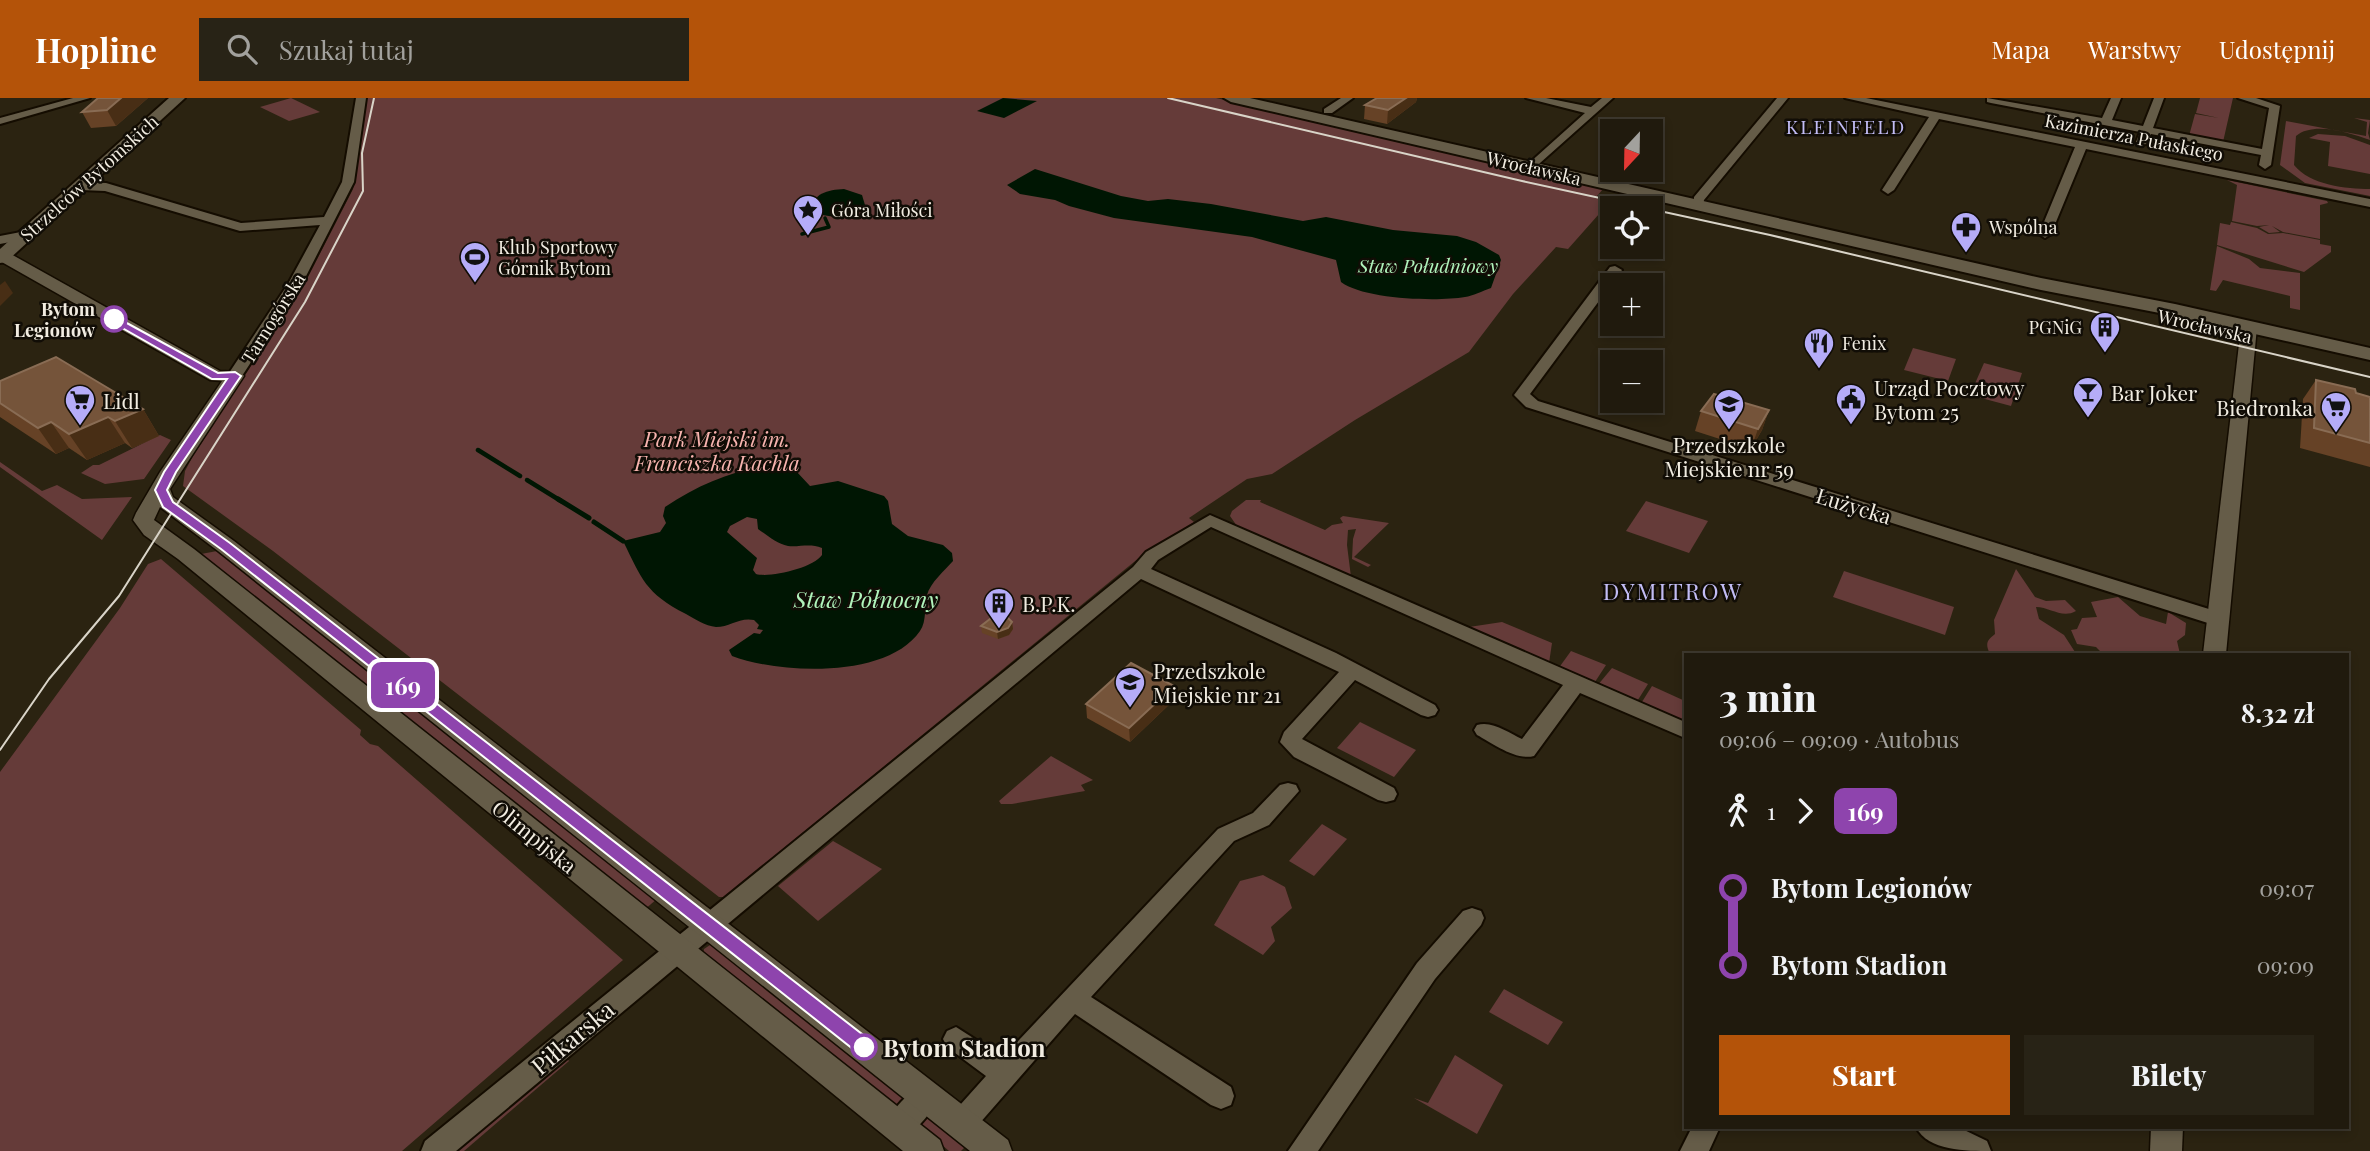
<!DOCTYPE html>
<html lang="pl">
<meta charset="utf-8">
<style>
body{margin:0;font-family:"Playfair Display",serif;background:#282316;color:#f1f3f6;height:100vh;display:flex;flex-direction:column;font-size:26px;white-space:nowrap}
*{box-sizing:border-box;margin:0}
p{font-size:23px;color:#a2a19d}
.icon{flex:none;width:38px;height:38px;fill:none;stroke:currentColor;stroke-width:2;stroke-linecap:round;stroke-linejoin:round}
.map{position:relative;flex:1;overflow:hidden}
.side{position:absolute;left:1684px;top:555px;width:665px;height:476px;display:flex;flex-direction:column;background:#201a0d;border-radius:0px;box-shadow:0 4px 10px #0003,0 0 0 2px #3d382e}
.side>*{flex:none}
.badge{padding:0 14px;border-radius:10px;font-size:24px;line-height:46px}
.needle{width:46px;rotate:202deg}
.controls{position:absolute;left:1600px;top:21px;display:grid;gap:14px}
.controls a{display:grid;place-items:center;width:63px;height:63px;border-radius:0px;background:#201a0d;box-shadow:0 4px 10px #0003,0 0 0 2px #3d382e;font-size:35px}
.map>.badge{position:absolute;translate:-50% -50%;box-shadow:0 0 0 4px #fff}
.legs{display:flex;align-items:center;gap:10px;height:77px;padding:0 35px;font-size:23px}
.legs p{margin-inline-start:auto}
.summary{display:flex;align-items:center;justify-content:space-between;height:119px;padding:0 35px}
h1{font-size:38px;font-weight:800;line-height:52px}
.cta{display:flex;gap:14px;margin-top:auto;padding:14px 35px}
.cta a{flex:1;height:80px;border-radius:0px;background:#b45309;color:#fff;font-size:28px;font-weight:800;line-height:80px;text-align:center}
.cta a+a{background:#282316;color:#f1f3f6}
ul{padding:0 35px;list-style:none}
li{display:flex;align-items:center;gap:24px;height:77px;font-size:26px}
li i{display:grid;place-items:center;width:10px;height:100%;margin:0 9px;background:currentColor}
li i::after{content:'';width:18px;height:18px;margin:-9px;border:5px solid;border-radius:50%;background:#201a0d}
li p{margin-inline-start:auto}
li:first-child i{background:linear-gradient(#0000 50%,currentColor 0)}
li:last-child i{background:linear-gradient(currentColor 50%,#0000 0)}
header{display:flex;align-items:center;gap:42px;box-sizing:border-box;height:98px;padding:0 35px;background:#b45309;color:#fff}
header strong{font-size:33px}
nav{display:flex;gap:38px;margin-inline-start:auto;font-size:24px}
.search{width:490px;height:63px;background:#282316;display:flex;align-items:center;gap:18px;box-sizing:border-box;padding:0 24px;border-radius:0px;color:#a2a19d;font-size:26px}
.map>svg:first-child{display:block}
</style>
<header>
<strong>Hopline</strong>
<div class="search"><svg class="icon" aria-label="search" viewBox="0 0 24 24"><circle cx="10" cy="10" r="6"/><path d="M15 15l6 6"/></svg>Szukaj tutaj</div>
<nav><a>Mapa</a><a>Warstwy</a><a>Udostępnij</a></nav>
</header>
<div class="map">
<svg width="2370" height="1053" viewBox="0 0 2370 1053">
<rect width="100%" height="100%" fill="#2b2311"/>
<!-- green -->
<g fill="#653b39">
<path d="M291,0L320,14L289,23L260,9Z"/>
<path d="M366,0H1216L1604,90L1596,99L1607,107L1568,151L1556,149L1513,196L1469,254L1355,322L1272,376L1247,381L1189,420L1194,424L1145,455L724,799H719L273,453L183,388L185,373L193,358L308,179L348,101L353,91Z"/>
<path d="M2200,0H2233L2223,44L2189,38L2195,16L2219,20L2196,15Z"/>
<path d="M2354,20L2370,22L2368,35L2370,42C2350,35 2314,23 2296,38L2294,67C2310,87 2346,91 2370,91V98L2305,85L2280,67L2286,23L2366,38L2367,24Z"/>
<path d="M2318,36L2345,38L2370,47V76L2328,68L2330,44L2309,40Z"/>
<path d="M2227,82L2327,103L2328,105L2320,107V141L2283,134L2272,128L2280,134L2269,135L2259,129L2269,127L2257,128L2232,123L2237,87Z"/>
<path d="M2231,124L2257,130L2268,136L2283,135L2320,142V146L2331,148V154L2304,174L2217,147L2220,125L2230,127Z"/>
<path d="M2217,148L2249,161L2260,170L2300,175V212L2290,210V198L2223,182L2216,193L2210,192Z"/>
<path d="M1913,250L1956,261L1948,283L1904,272Z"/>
<path d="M1984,265L2022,275L2011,308L1970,297Z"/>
<path d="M160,337L171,342L144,381L105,386L81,375L93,367H99Z"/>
<path d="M0,364L42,393L57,387L82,401L132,399L102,442L0,369Z"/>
<path d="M1246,402H1261L1260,404L1325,432L1332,427L1343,425L1340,420L1343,418L1389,425L1354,459L1371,467L1368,469L1352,461L1353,441L1356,431L1348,432L1347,447L1351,479L1239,431L1230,418L1232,413Z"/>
<path d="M1646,403L1708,423L1689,455L1626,433Z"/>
<path d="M217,453L657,801L644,812L201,456Z"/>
<path d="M161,461L361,632L360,637L370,646L378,648L623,862L402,1053H0V674L120,510L148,466Z"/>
<path d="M2016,471L2035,499L2046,503L2065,502L2076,513C2062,521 2050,509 2036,509L2039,521L2064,537L2075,554L2072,556L1989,554C1985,544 1988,542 1995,536L1994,522Z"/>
<path d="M1844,473L1954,509L1945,537L1833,499Z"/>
<path d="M2118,499L2140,518L2166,526L2168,514L2186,525L2185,537L2177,543L2180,556H2103L2096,549L2077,546L2071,532L2077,531L2082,520L2097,519L2091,504Z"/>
<path d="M1502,524L1552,545L1549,565L1469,529Z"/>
<path d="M1571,553L1606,567L1593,587L1558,571Z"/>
<path d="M1612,570L1648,586L1636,605L1597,588Z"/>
<path d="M1652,588L1685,603V628L1640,607Z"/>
<path d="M1360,624L1416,652L1394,679L1337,650Z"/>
<path d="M1051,658L1093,682L1081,687L1085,693L1012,706H1001L999,703Z"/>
<path d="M1322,726L1347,741L1314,778L1289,763Z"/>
<path d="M833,743L882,771L818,823L778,788Z"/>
<path d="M1263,777L1285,789L1292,810L1271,829L1275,843L1263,857L1214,827L1240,783Z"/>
<path d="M710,847H717L908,1001L905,1008L894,1010L703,857L704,851Z"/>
<path d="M1504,891L1563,924L1548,947L1489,914Z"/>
<path d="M559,951L569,963L464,1053H435Z"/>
<path d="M1455,957L1503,987L1477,1036L1414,1000L1428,1005Z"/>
<path d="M932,1017L968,1046L961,1053H949L920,1028L926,1018Z"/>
</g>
<!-- water -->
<g fill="#001603" fill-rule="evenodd">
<path d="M1003,0L1037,3L1004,20L977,13Z"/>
<path d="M1035,71L1121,98L1148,103L1168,101L1211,106L1303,123L1326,119L1393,132L1457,138L1476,144L1499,157L1501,162L1491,190C1482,193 1473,198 1465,199C1436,204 1363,201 1341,184L1336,162L1252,139L1114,120L1069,108L1055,102L1020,96L1007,87Z"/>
<path d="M844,91L862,97L865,107C850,122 830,120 812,114C811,95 828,92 844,91Z"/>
<path d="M766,368L796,373L810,388L838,383L884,398L888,403L892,426L908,438L943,447L952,455L953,463C945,472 930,485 927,497C924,508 927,523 920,533C887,581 780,576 732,558L729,552L754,535L760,536L763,532L757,531L759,527L754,522C739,519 730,529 716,529C705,528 695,521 686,516C645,495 642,481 623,443L660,434L666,425L663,418L665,409C697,388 728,374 766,368ZM747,419L757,421L758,431C768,438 777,446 788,448C801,449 810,445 822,450V457C813,470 770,480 756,476L753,472L757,460L727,434L730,428Z"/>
</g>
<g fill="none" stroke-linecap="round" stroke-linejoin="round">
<!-- stream-far2 -->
<path stroke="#001603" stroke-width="3.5" d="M802,136L829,129L825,120"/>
<!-- stream-far1 -->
<g stroke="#001603" stroke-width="4.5">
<path d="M478,352L520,378"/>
<path d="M527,382L561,403"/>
</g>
<!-- stream -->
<g stroke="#001603" stroke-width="5">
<path d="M558,401L589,420"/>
<path d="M594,424L623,443"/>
</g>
<!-- minor casing -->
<g stroke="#140c00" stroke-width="4">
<g id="minor">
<path d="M73,0H90L0,26V20Z"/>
<path d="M356,0H366L354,84L302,186L240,281H230L227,278L288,186L320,127L240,133L105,93L81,92L75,88L81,84L106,85L241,125L324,119L342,84Z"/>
<path d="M1341,0H1353L1332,15H1324V11Z"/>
<path d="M1526,0H1546L1591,9L1602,0H1613L1531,73L1525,69L1527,67L1585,15Z"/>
<path d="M1777,0H1788L1704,102L1702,111H1694V99Z"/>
<path d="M1845,0H1866L2370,101V109L2086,51L2051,136L2045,140L2039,136L2075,49L1939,21L1894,92L1888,96L1882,92L1929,19Z"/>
<path d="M1987,0L2102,20L2111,0H2121L2112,22L2143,28L2154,0H2164L2153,30L2262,51L2269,10L2238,0H2256L2280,8L2271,67L2265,71L2259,67L2261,57L2151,36L2146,46L2142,47L2136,44L2140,34L1991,5L1987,4Z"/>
<path d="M26,133L31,134V140L0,146V138Z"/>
<path d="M1615,168L1622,172L1530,296L1538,303L2225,516L2228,521L2225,526H2211L1526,309L1514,297L1610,169Z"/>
<path d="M1210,417L1685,624V640L1580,595L1534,658C1516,663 1492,645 1477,637L1474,632L1477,627C1492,622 1509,635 1522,641L1563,587L1211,429L1158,462L1151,471L1336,555L1435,607L1438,612L1435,617L1428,619L1421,617L1355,582L1302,641L1394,690L1397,696L1394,702L1386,704L1378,702L1294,659L1280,644L1284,634L1339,574L1141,481L456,1053H421L425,1043L1133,469L1146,454Z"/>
<path d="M1288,685L1296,687L1299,693L1269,727L1234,743L1091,899L1231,989L1234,998L1231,1007L1221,1011L1211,1007L1075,916L972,1034L962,1038L952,1034L948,1025L952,1016L986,978L947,949L943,941L947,933L956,929L1003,959L1218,731L1253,715L1280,687Z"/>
<path d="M1472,810L1481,813L1484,820L1481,827L1435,881L1318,1053H1288L1417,865L1463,813Z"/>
<path d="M926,985L936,989L939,998C932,1015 915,1035 898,1042L888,1038L884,1029C891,1013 909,992 926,985Z"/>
<path d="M1692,1029H1720L1709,1053H1680Z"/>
<path d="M1916,1029H1958L1987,1043L1991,1053C1966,1053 1928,1053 1916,1029Z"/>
</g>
</g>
<!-- tertiary casing -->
<g stroke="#140c00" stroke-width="3">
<g id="tertiary">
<path d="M0,154L9,155L220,273L241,274L244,278L170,391L173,399L234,443L1008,1042L1012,1053H970L218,453L160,409L154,422L194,451L940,1042L944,1053H903L178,461L144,437L133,422L136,415L160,374L222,283L210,282L0,163Z"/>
<path d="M2249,224L2257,229L2226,556H2203L2241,229Z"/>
<path d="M2151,1029H2183L2182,1053H2150Z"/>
</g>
</g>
<!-- secondary casing -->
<g stroke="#140c00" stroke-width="4">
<g id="secondary">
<path d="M169,0H185L6,164L0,165V151Z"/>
<path d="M1224,0H1250L2041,180L2175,206L2370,250V262L2175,218L2041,192L1231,4Z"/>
</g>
</g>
<!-- minor -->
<use href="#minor" fill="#655c48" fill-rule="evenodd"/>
<!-- tertiary -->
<use href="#tertiary" fill="#655c48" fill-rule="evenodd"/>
<!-- secondary -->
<use href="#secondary" fill="#655c48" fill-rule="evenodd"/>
<!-- tram -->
<g stroke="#d9d4c8" stroke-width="2">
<path d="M1168,0L1522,83L1770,137L2370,279"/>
<path d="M0,652L49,581L119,498L305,204L363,93L362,55L374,0"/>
</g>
</g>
<!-- wall -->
<g fill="#664226">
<path d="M148,0L116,28L91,30L82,14Z"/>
<path d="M1377,0H1417L1416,4L1387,26L1364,21L1365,7Z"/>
<path d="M2316,282L2370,299V369L2300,350L2303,301Z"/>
<path d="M0,283L143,311L159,338L132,350L125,345L87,362L69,350L56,356L0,319Z"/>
<path d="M1769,312L1762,332L1751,351L1695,333L1701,313Z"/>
<path d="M1012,524L1013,531L1009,537L998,541L982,535L981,528Z"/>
<path d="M1174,588V602L1130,644L1087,620L1086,606Z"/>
</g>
<!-- shaded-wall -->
<g fill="#482e15">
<path d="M121,0H148L116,28L107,12Z"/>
<path d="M1406,0H1417L1416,4L1387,26L1388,12Z"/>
<path d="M5,183L13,195L0,208V187Z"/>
<path d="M143,311L159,338L132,350L115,323Z"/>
<path d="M1769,312L1762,332L1751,351L1758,331Z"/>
<path d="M108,319L125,345L87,362L69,336Z"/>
<path d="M51,324L69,350L56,356L38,330Z"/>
<path d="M1012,524L1013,531L1009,537L998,541L997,534Z"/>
<path d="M1174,588V602L1130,644L1129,630Z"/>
</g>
<!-- building -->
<g fill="#75543a" stroke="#896c54" stroke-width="2">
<path d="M98,0H121L107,12L82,14Z"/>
<path d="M1377,0H1406L1388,12L1365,7Z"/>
<path d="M56,259L143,311L115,323L108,319L69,336L51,324L38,330L0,305V283Z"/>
<path d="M2316,282L2355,291L2356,295L2370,299V345L2314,330Z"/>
<path d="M1714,296L1769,312L1758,331L1701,313Z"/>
<path d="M995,517L1007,519L1012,524L1008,530L997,534L981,528Z"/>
<path d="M1131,565L1174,588L1129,630L1086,606Z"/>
</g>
<!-- line-1 -->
<path fill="#8e44ad" stroke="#fff" stroke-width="2" d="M114,218L218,275L235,274L241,278L176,374L167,392L173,404L230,445L871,943L874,949L871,955L864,957L858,955L221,451L163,409L155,392L164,374L227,281H212L110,223L109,221Z"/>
<!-- icons -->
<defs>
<g id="sight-pin" transform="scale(1.575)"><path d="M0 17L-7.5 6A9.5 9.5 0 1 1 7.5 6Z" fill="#b5acf8" stroke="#110d06"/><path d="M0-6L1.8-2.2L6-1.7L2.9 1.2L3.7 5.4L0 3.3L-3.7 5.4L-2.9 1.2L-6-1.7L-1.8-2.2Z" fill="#111"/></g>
<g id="pharmacy-pin" transform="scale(1.575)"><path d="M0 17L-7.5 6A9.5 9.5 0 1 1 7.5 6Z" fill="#b5acf8" stroke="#110d06"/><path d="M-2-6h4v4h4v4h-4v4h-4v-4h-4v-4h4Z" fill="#111"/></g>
<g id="stadium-pin" transform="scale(1.575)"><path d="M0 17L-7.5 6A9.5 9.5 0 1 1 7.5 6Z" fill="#b5acf8" stroke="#110d06"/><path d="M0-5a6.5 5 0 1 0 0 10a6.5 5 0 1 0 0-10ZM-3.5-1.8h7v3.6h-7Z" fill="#111"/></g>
<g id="building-pin" transform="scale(1.575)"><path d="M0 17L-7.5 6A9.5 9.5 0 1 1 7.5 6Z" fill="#b5acf8" stroke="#110d06"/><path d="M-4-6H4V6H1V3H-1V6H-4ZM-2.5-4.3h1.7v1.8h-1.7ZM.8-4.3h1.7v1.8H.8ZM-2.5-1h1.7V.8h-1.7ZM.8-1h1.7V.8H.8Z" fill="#111"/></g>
<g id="restaurant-pin" transform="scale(1.575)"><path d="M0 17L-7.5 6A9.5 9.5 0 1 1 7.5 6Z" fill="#b5acf8" stroke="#110d06"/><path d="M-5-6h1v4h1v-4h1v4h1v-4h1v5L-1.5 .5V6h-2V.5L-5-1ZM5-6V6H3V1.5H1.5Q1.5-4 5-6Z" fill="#111"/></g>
<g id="bar-pin" transform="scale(1.575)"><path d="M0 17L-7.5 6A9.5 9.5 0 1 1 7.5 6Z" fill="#b5acf8" stroke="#110d06"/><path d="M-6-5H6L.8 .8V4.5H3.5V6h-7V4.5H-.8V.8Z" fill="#111"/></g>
<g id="civic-pin" transform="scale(1.575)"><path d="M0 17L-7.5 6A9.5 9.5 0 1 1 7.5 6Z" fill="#b5acf8" stroke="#110d06"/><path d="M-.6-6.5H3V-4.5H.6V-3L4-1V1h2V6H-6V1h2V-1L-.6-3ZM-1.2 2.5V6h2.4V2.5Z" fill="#111"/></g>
<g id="supermarket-pin" transform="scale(1.575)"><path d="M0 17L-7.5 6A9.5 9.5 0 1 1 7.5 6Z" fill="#b5acf8" stroke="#110d06"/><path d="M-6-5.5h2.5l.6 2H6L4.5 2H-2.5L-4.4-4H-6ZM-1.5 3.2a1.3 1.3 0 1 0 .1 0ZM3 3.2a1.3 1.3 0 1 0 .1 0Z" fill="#111"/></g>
<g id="school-pin" transform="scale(1.575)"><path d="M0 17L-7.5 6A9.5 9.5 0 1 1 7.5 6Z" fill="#b5acf8" stroke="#110d06"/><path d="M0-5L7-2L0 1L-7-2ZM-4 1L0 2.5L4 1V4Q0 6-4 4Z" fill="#111"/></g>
</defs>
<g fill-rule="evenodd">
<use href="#sight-pin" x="808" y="112"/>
<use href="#pharmacy-pin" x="1966" y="129"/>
<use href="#stadium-pin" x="475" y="159"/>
<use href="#building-pin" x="2105" y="229"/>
<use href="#restaurant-pin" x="1819" y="245"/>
<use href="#bar-pin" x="2088" y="294"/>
<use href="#civic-pin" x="1851" y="301"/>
<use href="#supermarket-pin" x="80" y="302"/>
<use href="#school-pin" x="1729" y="306"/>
<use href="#supermarket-pin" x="2336" y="309"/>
<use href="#building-pin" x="999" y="505"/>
<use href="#school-pin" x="1130" y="584"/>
</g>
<!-- markers -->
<g fill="#fff" stroke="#8e44ad" stroke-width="3.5">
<circle cx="114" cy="221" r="12"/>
<circle cx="864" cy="949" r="12"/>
</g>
<g text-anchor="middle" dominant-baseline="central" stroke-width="5" stroke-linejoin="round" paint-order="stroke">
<!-- far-street labels -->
<g font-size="18" fill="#f1ece1" stroke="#110d06">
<text transform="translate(2134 39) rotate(11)">Kazimierza Pułaskiego</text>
<text transform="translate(1534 70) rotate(13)">Wrocławska</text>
<text transform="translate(89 80) rotate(-42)">Strzelców Bytomskich</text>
<text transform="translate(273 220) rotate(-58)">Tarnogórska</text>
<text transform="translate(2205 228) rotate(13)">Wrocławska</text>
</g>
<!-- far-poi labels -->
<g font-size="18" fill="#f1ece1" stroke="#110d06" text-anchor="start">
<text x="831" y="112">Góra Miłości</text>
<text x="1989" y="129">Wspólna</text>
<text x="498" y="149">Klub Sportowy<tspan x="498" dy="21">Górnik Bytom</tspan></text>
<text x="2082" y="229" text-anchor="end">PGNiG</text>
<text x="1842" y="245">Fenix</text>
</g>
<!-- far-stop labels -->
<g font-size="18" font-weight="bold" fill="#f1ece1" stroke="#110d06" text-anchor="end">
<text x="95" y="211">Bytom<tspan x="95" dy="21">Legionów</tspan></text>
</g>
<!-- far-neighbourhood labels -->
<g font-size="19" letter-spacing="2" fill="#c2bcf5" stroke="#110d06">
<text x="1846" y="28">KLEINFELD</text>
</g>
<!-- far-water labels -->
<g font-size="19" font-style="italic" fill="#b1f4bc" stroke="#110d06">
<text x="1428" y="167">Staw Południowy</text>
</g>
<!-- poi labels -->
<g font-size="21" fill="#f1ece1" stroke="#110d06" text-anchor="start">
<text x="1874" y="289">Urząd Pocztowy<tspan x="1874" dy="24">Bytom 25</tspan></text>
<text x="2111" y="294">Bar Joker</text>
<text x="103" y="302">Lidl</text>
<text x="2313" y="309" text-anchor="end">Biedronka</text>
<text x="1729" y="346" text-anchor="middle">Przedszkole<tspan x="1729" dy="24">Miejskie nr 59</tspan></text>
<text x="1022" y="505">B.P.K.</text>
<text x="1153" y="572">Przedszkole<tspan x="1153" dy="24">Miejskie nr 21</tspan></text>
</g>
<!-- park labels -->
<g font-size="21" font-style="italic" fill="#f8b4af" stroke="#110d06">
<text x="717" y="340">Park Miejski im.<tspan x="717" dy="24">Franciszka Kachla</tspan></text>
</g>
<!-- street labels -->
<g font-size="21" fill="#f1ece1" stroke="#110d06">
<text transform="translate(1854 407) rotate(17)">Łużycka</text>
<text transform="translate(535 738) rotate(39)">Olimpijska</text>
</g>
<!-- neighbourhood labels -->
<g font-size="23" letter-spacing="2" fill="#c2bcf5" stroke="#110d06">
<text x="1673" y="492">DYMITROW</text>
</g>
<!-- water labels -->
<g font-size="23" font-style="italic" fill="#b1f4bc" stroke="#110d06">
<text x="866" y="500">Staw Północny</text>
</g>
<!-- near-street labels -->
<g font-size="24" fill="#f1ece1" stroke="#110d06">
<text transform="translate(572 939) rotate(-40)">Piłkarska</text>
</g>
<!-- near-stop labels -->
<g font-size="24" font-weight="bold" fill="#f1ece1" stroke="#110d06" text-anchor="start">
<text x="883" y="949">Bytom Stadion</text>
</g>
</g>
</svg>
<div class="controls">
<a><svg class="needle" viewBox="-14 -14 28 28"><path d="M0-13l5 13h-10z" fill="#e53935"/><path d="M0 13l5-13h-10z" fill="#a2a19d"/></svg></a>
<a><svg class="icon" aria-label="locate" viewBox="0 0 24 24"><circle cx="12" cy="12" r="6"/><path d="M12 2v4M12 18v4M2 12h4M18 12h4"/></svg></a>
<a>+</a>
<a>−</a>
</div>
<b class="badge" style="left:403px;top:587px;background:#8e44ad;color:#fff">169</b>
<section class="side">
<div class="summary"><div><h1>3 min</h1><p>09:06 – 09:09 · Autobus</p></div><b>8.32 zł</b></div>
<div class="legs"><svg class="icon" aria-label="walk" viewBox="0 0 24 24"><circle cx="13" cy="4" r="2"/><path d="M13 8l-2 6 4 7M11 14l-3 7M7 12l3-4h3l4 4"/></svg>1<svg class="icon" aria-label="forward" viewBox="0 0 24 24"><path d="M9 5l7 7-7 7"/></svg><b class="badge" style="background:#8e44ad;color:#fff">169</b></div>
<ul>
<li><i style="color:#8e44ad"></i><b>Bytom Legionów</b><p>09:07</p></li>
<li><i style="color:#8e44ad"></i><b>Bytom Stadion</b><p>09:09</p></li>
</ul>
<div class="cta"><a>Start</a><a>Bilety</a></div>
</section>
</div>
